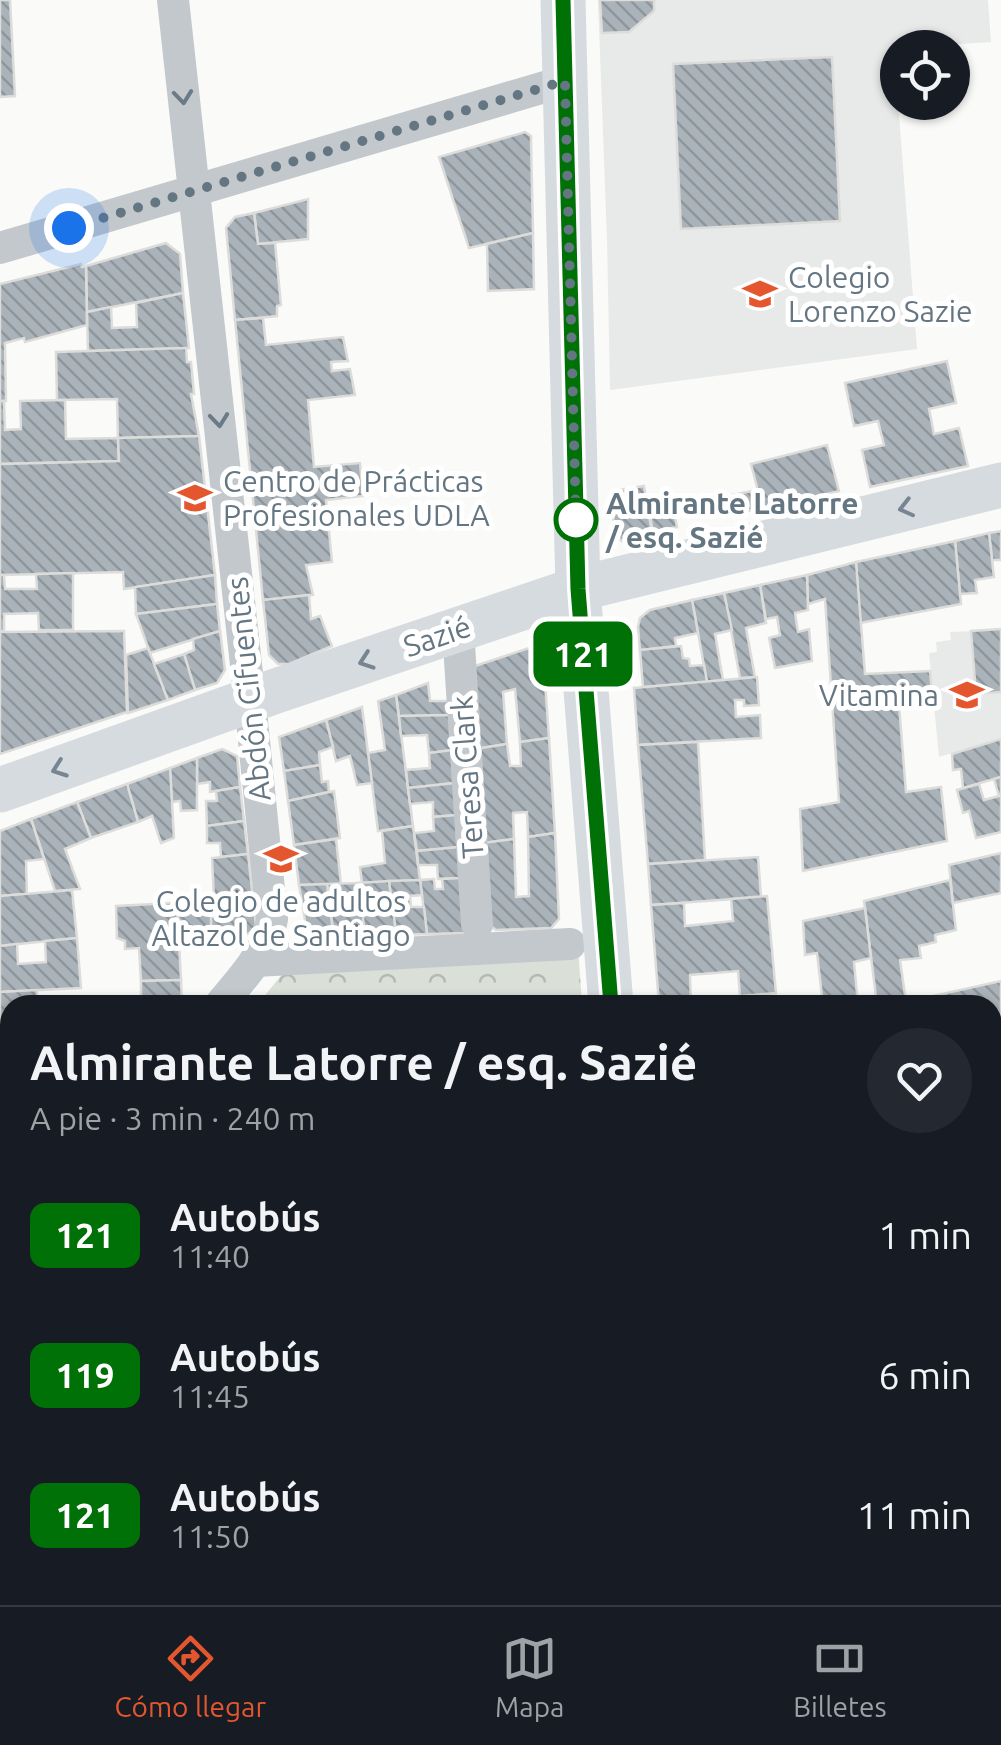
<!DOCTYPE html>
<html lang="es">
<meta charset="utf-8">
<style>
body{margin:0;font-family:Ubuntu,sans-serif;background:#242831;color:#f1f3f6;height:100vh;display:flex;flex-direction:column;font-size:38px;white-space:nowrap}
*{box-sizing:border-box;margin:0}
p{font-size:32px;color:#9ea1a6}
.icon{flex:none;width:55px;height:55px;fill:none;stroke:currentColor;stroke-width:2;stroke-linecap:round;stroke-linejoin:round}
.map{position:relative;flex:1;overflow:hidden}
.side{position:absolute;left:0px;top:995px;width:1002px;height:610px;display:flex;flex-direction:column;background:#171b24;border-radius:30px 30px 0 0;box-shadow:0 2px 8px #0004}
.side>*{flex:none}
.badge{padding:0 20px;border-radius:15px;font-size:35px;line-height:65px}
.tools{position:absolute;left:880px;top:30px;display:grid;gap:20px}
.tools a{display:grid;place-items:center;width:90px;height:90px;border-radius:50%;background:#171b24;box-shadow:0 2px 8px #0004;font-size:50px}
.you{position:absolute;width:50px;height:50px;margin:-25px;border:8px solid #fff;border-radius:50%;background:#1a73e8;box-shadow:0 0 0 15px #1a73e833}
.map>.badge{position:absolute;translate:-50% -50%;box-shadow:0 0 0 5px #fff}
.round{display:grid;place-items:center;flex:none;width:105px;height:105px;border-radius:52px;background:#242831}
.head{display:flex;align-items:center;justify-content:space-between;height:170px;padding:0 30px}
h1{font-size:48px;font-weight:600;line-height:75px}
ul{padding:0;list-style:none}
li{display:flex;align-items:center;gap:30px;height:140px;padding:0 30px}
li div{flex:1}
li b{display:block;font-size:38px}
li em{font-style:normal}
li .badge{min-width:110px;font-weight:700;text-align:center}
.menu{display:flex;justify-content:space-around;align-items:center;height:140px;border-top:2px solid #363941;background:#171b24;font-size:28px;color:#9ea1a6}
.menu a{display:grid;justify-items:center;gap:5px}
.menu .active{color:#e4572e}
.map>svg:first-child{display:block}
</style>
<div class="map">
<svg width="1001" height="1605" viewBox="0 0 1001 1605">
<defs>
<pattern id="forest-crowns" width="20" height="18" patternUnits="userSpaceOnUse" patternTransform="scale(2.5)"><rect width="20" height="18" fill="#dadfd7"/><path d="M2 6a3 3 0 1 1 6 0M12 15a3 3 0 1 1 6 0" fill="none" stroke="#b4b9b4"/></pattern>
<pattern id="building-back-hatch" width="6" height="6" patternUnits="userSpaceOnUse" patternTransform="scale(2.5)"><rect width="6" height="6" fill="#aab3b9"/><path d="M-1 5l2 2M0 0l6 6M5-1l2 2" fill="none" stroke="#8e969c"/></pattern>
</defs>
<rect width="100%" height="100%" fill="#fafaf8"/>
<!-- built -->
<g fill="#e8e9e9">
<path d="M598,0H988L991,42L898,48L896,50L898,102L917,349L610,390L607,239Z"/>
<path d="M1001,630V738L939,757L929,653L937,652L936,642L951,640L950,632Z"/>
</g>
<!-- forest -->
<path fill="url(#forest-crowns)" d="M577,931L582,1005H257L307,944Z"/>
<!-- building -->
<g fill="url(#building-back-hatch)" stroke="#dcdcda" stroke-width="2.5">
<path d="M0,0H10L15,96L0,97Z"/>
<path d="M600,0H654V11L629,32L602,33Z"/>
<path d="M832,57L840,221L681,229L673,64Z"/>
<path d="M525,132L531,136V141L533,233L469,248L439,157Z"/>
<path d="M308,199V239L258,244L254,213Z"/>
<path d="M254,213L258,244L275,243L281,305L277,306V316L235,320L226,228L235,217Z"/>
<path d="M533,233L534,289L488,291L487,244Z"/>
<path d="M166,243L180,254L183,293L87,312L86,266Z"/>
<path d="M81,264L82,267L86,266L87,325L25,342L24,338L5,343L6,401H0V284Z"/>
<path d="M183,293L189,348L88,351L87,312L111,307L112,328L137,327L136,303Z"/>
<path d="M263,318L266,345L343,337L348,361L331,362L332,371L350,369L355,395L308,400L314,467L360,463L363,496L326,500L332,562L306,565L313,595L263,600L235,320Z"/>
<path d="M186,348L187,362H191L194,394H191L199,436L118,438L117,399L57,400L56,352Z"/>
<path d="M947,361L956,403L929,409L934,434L959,428L968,466L870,487L862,450L884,445L878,421L854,426L845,383Z"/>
<path d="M65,400L66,439L118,438L119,461L0,464V401H4L5,430L21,429L20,401Z"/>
<path d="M199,436L215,575L124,589L123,572L0,575V464L119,461L118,438Z"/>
<path d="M827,445L839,491L763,510L751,464Z"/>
<path d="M644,486L653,539L626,545L614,534L612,491Z"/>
<path d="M757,490L762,508L731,514L727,496Z"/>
<path d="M670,493L677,527L653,532L647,498Z"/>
<path d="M1001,531V560H992L989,533Z"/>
<path d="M989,533L994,577L975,580L977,593L960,594L955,541Z"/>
<path d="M955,541L961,604L860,623L856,562Z"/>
<path d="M856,562L865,674L930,671L933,704L899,705L906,792L941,787L947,841L803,871L800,809L839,802L825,599L808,604L807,575Z"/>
<path d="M73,573V630H39L38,613L4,614V631H0V575H4L5,589H37L36,574Z"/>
<path d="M215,575L217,604L136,614L135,587Z"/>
<path d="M807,575L808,610L795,613L798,632L809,629L812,661L775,668L769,638L780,635L777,617L766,619L760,585Z"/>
<path d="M760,585L766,623L746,628L755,677L740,678L724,593Z"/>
<path d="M724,593L732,630L715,634L723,680L707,682L692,600Z"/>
<path d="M309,595L311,619L320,616L332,646L289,664H278L269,655L263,600Z"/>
<path d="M692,600L698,633L675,638L676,646L640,650L638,627L640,618L650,610Z"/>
<path d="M217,604L220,631L150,653L136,614Z"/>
<path d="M1001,629V692L976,694L971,631Z"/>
<path d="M124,631L127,712L0,754V632Z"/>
<path d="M220,631L225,670L217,683L195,690L184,654L194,650L193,639Z"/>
<path d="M681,646L683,658L689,659L690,666L704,665L707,682L643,687L640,650Z"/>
<path d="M532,647L540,650L543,655L549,738L520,742L515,689L503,692L507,744L475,749L469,668Z"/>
<path d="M148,648L168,700L128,713L126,655Z"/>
<path d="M184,654L195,690L168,700L154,664Z"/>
<path d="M757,677L759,705L744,706V700H735L736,717L760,715L761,738L638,745L634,688Z"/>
<path d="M428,683L430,701H450L451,715L399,716L396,695Z"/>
<path d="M396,695L413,826L378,831L368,753L385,750L378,701Z"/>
<path d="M362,707L372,783L357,785L350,756L336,761L326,720Z"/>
<path d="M451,715L453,750L429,753L427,735L401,736L399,716Z"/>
<path d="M326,720L333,747L319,752L320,765L284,771L279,737Z"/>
<path d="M549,738L555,833L528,837L527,812L513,813L514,839L483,843L475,749L507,744L510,766H521L520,742Z"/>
<path d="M1001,739V777L963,788L961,769L953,770L952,754Z"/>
<path d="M698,742L705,860L648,864L638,745Z"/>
<path d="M222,749L237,756L240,787L210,792V782L197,784V758Z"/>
<path d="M453,750L455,783L408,788L406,770L430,768L429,753Z"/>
<path d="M197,758V810L181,811L180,801L172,802L170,768Z"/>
<path d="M320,765L322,782L328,781L329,792L288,801L284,771Z"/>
<path d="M170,768L174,838L161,843L152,816L138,822L127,784Z"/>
<path d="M1001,777V832L976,838L969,811L963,813L957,790L979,784L984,800L999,796L994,779Z"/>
<path d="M455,783L457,815L433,817V802L410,804L408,788Z"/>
<path d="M127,784L138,822L91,838L77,802Z"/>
<path d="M240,787L244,821L207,826L206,801H217L216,791Z"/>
<path d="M334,791L340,838L294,845L288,801Z"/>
<path d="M77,802L91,838L65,849L80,889L55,891L31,819Z"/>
<path d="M457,815L459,847L417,851L414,833L434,831L433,817Z"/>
<path d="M31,819L44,859L26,861L27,894L0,896V831Z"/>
<path d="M244,821L248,854L221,857L220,843H207V826Z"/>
<path d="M413,826L420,880L362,883L360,867L385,863L382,831Z"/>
<path d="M555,833L559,919L551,928L496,930L487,923L483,843L514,839L516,897L529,896L528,837Z"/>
<path d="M336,839L341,884L299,885L294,845Z"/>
<path d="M459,847L461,878L438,879L437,865H418L417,851Z"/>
<path d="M1001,853V893L953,903L949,865Z"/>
<path d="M248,854L253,899L214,900L212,858Z"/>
<path d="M758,857L761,897L651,905L648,864Z"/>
<path d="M461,878L465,933L427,934L420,880L434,879L435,889H443L442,879Z"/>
<path d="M420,880L422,895L410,896L411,907H424L427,934L396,935L389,881Z"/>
<path d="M950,880L956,930L935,935L936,942L919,946L921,958L900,960L906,1002L1001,981V1036L992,1038V1005H877L864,901Z"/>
<path d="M389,881L391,897L379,898L380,909L393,908L396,935L365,937L358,883Z"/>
<path d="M358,883L360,898L347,899L349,910L362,909L365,937L334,939L327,884Z"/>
<path d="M327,884L334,939L316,937L306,926L299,885Z"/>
<path d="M72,890L77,938L0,946V896Z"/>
<path d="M767,896L776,993L740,996L738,971L690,975L691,1001L659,1004L651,905L684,903L685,926L733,921L731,899Z"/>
<path d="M235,899H253L256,926L253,931L247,934L211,935V917L226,916L225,904H235Z"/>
<path d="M211,900V935H179L177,901Z"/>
<path d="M172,903L177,907L181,980L141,981L139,948L125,949V941L117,938L116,906Z"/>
<path d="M865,908L871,958L854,962L858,1005H823L817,953L805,955L803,921Z"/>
<path d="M77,938L81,988L0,992V946L17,944L18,964L46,962L45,941Z"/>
<path d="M181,980L182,1005H141V981Z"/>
<path d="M37,990V1005H10V1047H0V992Z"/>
<path d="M707,999L708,1005H659V1004Z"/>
<path d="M0,1047H10V1104L0,1105Z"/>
<path d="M10,1104V1231L4,1232L0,1105Z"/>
<path d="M1001,1180V1268L992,1269V1182Z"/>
<path d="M10,1231V1286L6,1283L4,1232Z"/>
<path d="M1001,1268V1445L992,1448V1269Z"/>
<path d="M10,1378V1453H0V1384L3,1380Z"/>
<path d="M0,1477H10V1495L0,1496Z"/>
<path d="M10,1495V1595H60V1605H3L0,1496Z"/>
<path d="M1001,1523V1587L1000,1582L992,1584V1525Z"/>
<path d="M152,1595H207L208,1604L153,1605Z"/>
<path d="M218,1595H283V1604L218,1601Z"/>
<path d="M370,1595H402V1602L370,1600Z"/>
<path d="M402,1595H444L443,1605H401Z"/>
<path d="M517,1595H555L554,1604H515Z"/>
<path d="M576,1595H637V1602L575,1603Z"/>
<path d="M696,1595H751L696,1604Z"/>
<path d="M751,1595H782L785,1605H697Z"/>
<path d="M782,1595H810L813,1605H785Z"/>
<path d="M810,1595H837L840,1605H813Z"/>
<path d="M837,1595H865L867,1605H840Z"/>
<path d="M865,1595H892L895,1605H867Z"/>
<path d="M907,1595H934L935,1599L910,1605Z"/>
<path d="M218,1601L283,1604L196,1605L218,1604Z"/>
</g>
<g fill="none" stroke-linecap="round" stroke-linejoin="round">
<!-- street -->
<g stroke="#c3c8cc" stroke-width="32">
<path d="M173,0L250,701L272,919C267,954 242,978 220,1005"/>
<path d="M0,248L565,81"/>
<path d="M458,629L477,924"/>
<path d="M255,961L570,944"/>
<path d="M992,1069L1001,1067"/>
<path d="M0,1331L10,1328"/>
</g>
<!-- secondary -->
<g stroke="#d6dbdf" stroke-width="45">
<path d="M563,0L578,589L611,1005"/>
<path d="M0,790L273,692L578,589L1001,485"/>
<path d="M666,1595L667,1605"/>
<path d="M475,1605L477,1595"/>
</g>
</g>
<!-- one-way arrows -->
<defs><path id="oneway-chevron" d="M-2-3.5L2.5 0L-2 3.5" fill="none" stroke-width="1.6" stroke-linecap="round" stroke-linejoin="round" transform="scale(2.5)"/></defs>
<g stroke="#6a7a87">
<use href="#oneway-chevron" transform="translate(183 97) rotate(84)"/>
<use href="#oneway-chevron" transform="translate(219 420) rotate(84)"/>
</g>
<g stroke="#768591">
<use href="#oneway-chevron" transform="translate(906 508) rotate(166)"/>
<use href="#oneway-chevron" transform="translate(366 661) rotate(161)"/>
<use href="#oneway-chevron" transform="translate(59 769) rotate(160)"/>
</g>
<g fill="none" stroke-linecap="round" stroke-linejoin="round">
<!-- line casing -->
<g stroke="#fff" stroke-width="22">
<path id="line" d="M563,0L578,589L611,1005"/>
</g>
<!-- line -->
<use href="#line" stroke="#007106" stroke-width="15"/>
<!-- walk -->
<path stroke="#657683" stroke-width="10" stroke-dasharray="0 18" d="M69,228L565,81L576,520"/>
</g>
<!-- icons -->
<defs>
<g id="school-bare" transform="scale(2.7)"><path d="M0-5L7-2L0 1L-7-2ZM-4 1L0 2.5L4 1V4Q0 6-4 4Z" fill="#e4572e" stroke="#fff" stroke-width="2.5" paint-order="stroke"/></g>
<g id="university-bare" transform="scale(2.7)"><path d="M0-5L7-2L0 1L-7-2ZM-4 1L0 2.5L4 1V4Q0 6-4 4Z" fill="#e4572e" stroke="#fff" stroke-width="2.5" paint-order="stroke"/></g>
</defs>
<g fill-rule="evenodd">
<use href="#school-bare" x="760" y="294"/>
<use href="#university-bare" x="195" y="498"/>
<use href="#school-bare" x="967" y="695"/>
<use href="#school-bare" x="281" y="859"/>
</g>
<!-- markers -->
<circle fill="#fff" stroke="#007106" stroke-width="5" cx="576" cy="520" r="20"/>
<g text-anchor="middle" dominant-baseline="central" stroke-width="10" stroke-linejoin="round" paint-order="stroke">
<!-- poi labels -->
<g font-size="30" fill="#657683" stroke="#fff" text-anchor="start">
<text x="788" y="277">Colegio<tspan x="788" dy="34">Lorenzo Sazie</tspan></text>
<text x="223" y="481">Centro de Prácticas<tspan x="223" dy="34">Profesionales UDLA</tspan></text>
<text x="939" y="695" text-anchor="end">Vitamina</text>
<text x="281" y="901" text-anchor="middle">Colegio de adultos<tspan x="281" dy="34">Altazol de Santiago</tspan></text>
</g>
<!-- stop labels -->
<g font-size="30" font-weight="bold" fill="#657683" stroke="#fff" text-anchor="start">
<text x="606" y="503">Almirante Latorre<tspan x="606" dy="34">/ esq. Sazié</tspan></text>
</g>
<!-- street labels -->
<g font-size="30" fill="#657683" stroke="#fff">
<text transform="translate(437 636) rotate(-19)">Sazié</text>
<text transform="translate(248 689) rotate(-96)">Abdón Cifuentes</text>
<text transform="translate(467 777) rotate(-94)">Teresa Clark</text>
</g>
</g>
</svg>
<div class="tools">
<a><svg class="icon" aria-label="locate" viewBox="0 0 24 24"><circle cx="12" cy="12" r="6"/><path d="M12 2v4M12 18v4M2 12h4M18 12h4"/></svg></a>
</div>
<div class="you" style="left:69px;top:228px"></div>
<b class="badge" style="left:583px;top:654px;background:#007106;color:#fff">121</b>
<section class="side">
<div class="head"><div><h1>Almirante Latorre / esq. Sazié</h1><p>A pie · 3 min · 240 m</p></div><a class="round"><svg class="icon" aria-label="heart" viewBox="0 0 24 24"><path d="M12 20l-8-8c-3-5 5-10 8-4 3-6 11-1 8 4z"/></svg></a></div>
<ul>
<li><span class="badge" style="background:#007106;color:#fff">121</span><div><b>Autobús</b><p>11:40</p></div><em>1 min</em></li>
<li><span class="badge" style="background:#007106;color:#fff">119</span><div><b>Autobús</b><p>11:45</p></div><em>6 min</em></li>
<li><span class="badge" style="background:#007106;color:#fff">121</span><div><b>Autobús</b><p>11:50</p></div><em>11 min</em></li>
</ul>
</section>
</div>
<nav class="menu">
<a class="active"><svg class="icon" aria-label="directions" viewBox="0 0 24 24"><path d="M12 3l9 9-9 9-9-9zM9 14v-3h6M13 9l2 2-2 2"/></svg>Cómo llegar</a>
<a><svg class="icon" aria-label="map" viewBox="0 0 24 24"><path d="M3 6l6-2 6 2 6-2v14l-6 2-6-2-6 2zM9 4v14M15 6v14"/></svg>Mapa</a>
<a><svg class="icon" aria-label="tickets" viewBox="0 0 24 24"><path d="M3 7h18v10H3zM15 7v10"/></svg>Billetes</a>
</nav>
